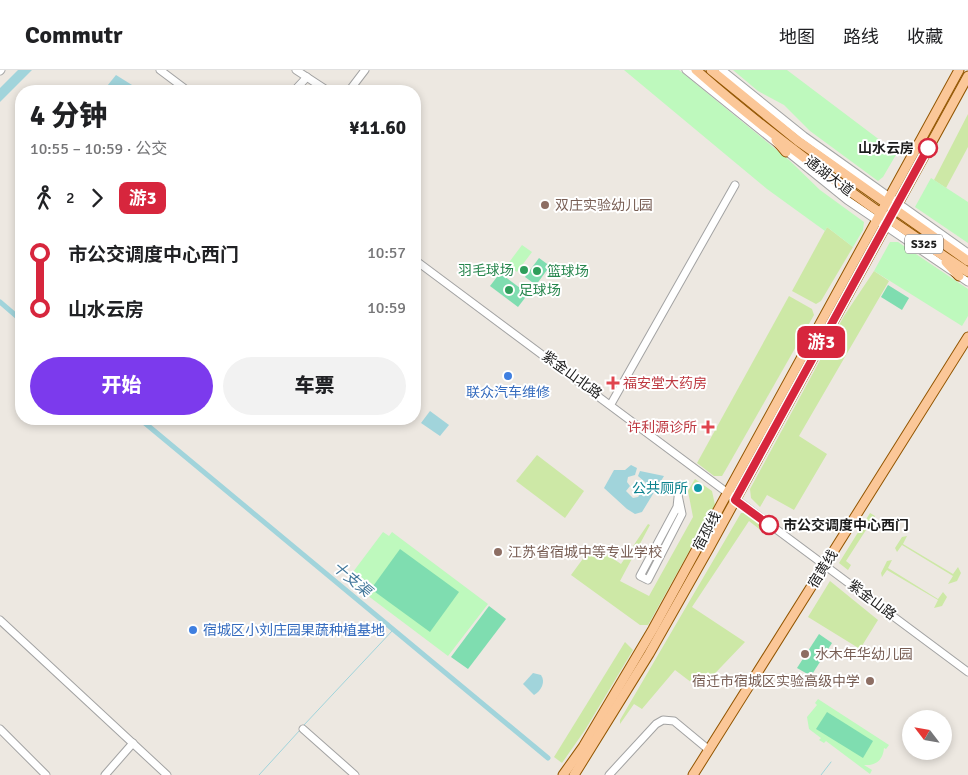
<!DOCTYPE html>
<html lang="zh">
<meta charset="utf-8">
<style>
body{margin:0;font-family:Signika,"Noto Sans SC",sans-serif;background:#f2f2f2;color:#202124;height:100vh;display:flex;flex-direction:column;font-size:19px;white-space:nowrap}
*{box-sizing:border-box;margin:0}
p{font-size:16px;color:#757577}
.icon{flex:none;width:28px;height:28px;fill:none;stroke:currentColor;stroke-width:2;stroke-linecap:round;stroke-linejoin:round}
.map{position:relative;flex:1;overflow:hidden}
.panel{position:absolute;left:15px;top:15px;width:406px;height:340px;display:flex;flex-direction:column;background:#fff;border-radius:20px;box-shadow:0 2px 8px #0003}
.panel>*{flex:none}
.badge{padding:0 10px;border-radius:8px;font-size:18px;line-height:32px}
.needle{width:32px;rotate:301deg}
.fabs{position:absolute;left:902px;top:640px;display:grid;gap:10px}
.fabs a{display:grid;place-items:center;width:50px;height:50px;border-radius:50%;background:#fff;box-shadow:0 2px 8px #0003;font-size:25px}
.map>.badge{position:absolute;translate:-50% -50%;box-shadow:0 0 0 2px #fff}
.legs{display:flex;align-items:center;gap:8px;height:55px;padding:0 15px;font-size:16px}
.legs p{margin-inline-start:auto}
.headline{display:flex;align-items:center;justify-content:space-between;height:85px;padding:0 15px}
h1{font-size:28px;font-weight:800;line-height:38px}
.button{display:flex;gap:10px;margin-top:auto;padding:10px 15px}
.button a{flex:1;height:58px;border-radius:30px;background:#7c3aed;color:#fff;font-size:20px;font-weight:800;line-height:58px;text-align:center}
.button a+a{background:#f2f2f2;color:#202124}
ul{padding:0 15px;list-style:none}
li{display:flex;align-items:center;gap:18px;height:55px;font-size:19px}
li i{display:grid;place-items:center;width:8px;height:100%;margin:0 6px;background:currentColor}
li i::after{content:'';width:12px;height:12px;margin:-6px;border:4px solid;border-radius:50%;background:#fff}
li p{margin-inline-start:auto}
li:first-child i{background:linear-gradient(#0000 50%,currentColor 0)}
li:last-child i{background:linear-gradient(currentColor 50%,#0000 0)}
header{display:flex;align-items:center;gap:30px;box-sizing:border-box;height:70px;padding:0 25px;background:#fff;border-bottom:1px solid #e0e0e0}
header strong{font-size:24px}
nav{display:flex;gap:28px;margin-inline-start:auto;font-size:18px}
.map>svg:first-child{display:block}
</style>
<header>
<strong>Commutr</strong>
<nav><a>地图</a><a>路线</a><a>收藏</a></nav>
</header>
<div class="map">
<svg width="968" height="705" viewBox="0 0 968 705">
<rect width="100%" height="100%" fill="#ede8e1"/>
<!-- grass -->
<g fill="#cde8a6">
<path d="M968,44V77L946,118L934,110Z"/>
<path d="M827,157L853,177L821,231L816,234L792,221Z"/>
<path d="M874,201L889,211L799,366L827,384L794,440L767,425L760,437L751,428L750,419L844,246Z"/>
<path d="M789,226L812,239L814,245L725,401L722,406H714L697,393Z"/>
<path d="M537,385L584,421L565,448L516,411Z"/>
<path d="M695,409L712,421L715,435L648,555H640L571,505L593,475L621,494L648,454L650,455L620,511L649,526L693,447L688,421Z"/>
<path d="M741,443H747L766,456L769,462L767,465L749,451L692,537L745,572L700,619L675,600L642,639L634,634L620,654V650Z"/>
<path d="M870,443L875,446L846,491L851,495L848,500L839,493Z"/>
<path d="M907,466L903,474L953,504L958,497L961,503L957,511L948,514L953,506L902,475L897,482L895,478L902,467Z"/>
<path d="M892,490L888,498L938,529L943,522L947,527L942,536L934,538L938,530L887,500L882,507L881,503L887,491Z"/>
<path d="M830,511L878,550L860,579L808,547Z"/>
<path d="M625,572L633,580L585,660L562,693L554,687Z"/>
</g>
<!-- park -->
<g fill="#bef9bd">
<path d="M624,0H679L789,90L820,120L864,152L863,160L853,177L827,157L825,161L767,119Z"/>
<path d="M733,0H787L897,83L883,107L878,111L810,61L784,35L758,21Z"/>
<path d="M931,108L968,132V173L915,137Z"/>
<path d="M890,172H898L968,219V246L962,256L874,201Z"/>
<path d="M522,175L532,182L517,202L507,195Z"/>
<path d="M383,462L389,466L392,462L488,534L448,586L347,510Z"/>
<path d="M818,629L889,675L886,679L884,678C883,690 876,696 864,695L872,700L870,704L826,671L824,673L819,670L821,668L809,659L807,647L817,635L815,633Z"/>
</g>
<!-- pitch -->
<g fill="#7fddb0">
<path d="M539,188L550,196L536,215L525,207Z"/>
<path d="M500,203L528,224L518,237L490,216Z"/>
<path d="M888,215L909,228L902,240L881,227Z"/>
<path d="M400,479L459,522L430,562L371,519Z"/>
<path d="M489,536L506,549L468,599L451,587Z"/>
<path d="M819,564L832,573L811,606L797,598Z"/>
<path d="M827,642L873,671L863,688L816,659Z"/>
</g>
<!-- water -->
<g fill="#a1d4db">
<path d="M18,0H32L0,32V18Z"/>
<path d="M116,5L132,15L133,21H103Z"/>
<path d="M430,341L449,355L440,366L421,353Z"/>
<path d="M631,395L637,398L635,405L628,407L627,412L630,416L626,421L633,428L638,427L645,418V412L638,406L640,401L664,406L642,442L635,444L627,439L604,418L614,400H625Z"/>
<path d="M533,603L541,605C546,612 541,621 534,625L523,614Z"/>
</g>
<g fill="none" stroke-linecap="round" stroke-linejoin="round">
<!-- stream -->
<g stroke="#a1d4db" stroke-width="1">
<path d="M0,555L22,575"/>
<path d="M304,655L393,560"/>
<path d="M259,705L300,660"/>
<path d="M821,705L831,692"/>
</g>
<!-- canal -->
<g stroke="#a1d4db" stroke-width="5">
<path d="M0,232L21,250"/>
<path d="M140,349L548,688"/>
</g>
<!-- minor casing -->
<g stroke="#a3a3a3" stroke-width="9">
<g id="minor">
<path d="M160,0L188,21"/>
<path d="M296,0L328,21"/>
<path d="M686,0L847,130L968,212"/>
<path d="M722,0L804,66L968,183"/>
<path d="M0,1L1,0"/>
<path d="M294,21L307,7"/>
<path d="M349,21L365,0"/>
<path d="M415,190L968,602"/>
<path d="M611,334L735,115"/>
<path d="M678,425L682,444L648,510L640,506L677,437L679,418"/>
<path d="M0,550L167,705"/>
<path d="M0,659L46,705"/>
<path d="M303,659L355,705"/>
<path d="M105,705L133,673"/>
<path d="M609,705L656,654L663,650L674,651L709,680"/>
</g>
</g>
<!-- major casing -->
<g stroke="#925501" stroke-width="11">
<g id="major">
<path d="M696,0C781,75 873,140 968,202"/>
<path d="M711,0L798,71L968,191"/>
<path d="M776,70L786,82"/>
<path d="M946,192L959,206"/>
<path d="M563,705L583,677L653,559L959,0"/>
<path d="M574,705L649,584L709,478L968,6"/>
<path d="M693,705L968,267"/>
</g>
</g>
<!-- minor -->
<use href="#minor" stroke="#fff" stroke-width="7"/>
<!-- major -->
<use href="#major" stroke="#fbc798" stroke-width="9"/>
</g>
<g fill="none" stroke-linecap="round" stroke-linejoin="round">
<!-- line-1 casing -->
<g stroke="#fff" stroke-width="11">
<path id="line-1" d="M769,455L735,430L928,78"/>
</g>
<!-- line-1 -->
<use href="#line-1" stroke="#d7263d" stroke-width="8"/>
</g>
<!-- markers -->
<g fill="#fff" stroke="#d7263d" stroke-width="2.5">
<circle cx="928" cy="78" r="9"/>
<circle cx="769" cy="455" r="9"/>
</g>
<g fill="#8d6e63" stroke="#fff" stroke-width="2">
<circle cx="545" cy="135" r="5"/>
<circle cx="498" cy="482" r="5"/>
<circle cx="805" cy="584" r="5"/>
<circle cx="870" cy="611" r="5"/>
</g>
<g fill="#2e9e5b" stroke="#fff" stroke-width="2">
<circle cx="524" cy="200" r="5"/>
<circle cx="537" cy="201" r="5"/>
<circle cx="509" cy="220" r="5"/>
</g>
<g fill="#3f7fe0" stroke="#fff" stroke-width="2">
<circle cx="508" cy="306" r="5"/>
<circle cx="193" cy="560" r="5"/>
</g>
<g fill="#e0444e" stroke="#fff" stroke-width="2">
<path d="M610.5 305.5h5v5h5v5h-5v5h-5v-5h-5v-5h5z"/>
<path d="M705.5 349.5h5v5h5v5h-5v5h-5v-5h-5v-5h5z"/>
</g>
<circle fill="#0f9aa8" stroke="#fff" stroke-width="2" cx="698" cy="418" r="5"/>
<g text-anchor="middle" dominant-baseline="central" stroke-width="4" stroke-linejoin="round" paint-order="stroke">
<!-- shield labels -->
<rect fill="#fff" stroke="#606060" stroke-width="1" x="905" y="164.5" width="38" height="19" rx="4"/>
<g font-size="12" font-weight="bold" fill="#1c1c1c">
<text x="924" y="174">S325</text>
</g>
<!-- stop labels -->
<g font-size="14" font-weight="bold" fill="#1c1c1c" stroke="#fff" text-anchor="end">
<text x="914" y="78">山水云房</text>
<text x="783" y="455" text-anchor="start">市公交调度中心西门</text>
</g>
<!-- street labels -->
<g font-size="14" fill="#1c1c1c" stroke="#fff">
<text transform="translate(829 106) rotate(37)">通湖大道</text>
<text transform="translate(572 305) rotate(36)">紫金山北路</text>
<text transform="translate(707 461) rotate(-62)">宿邳线</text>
<text transform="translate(823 499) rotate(-58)">宿黄线</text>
<text transform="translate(872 530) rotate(37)">紫金山路</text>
</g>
<!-- education labels -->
<g font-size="14" fill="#785e54" stroke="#fff" text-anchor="start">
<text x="555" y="135">双庄实验幼儿园</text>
<text x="508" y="482">江苏省宿城中等专业学校</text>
<text x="815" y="584">水木年华幼儿园</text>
<text x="860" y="611" text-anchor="end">宿迁市宿城区实验高级中学</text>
</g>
<!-- leisure labels -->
<g font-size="14" fill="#27864d" stroke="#fff" text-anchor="start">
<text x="514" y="200" text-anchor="end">羽毛球场</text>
<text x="547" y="201">篮球场</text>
<text x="519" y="220">足球场</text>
</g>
<!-- health labels -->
<g font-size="14" fill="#be3a42" stroke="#fff" text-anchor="start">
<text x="623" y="313">福安堂大药房</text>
<text x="697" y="357" text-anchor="end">许利源诊所</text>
</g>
<!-- shop labels -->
<g font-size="14" fill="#366cbe" stroke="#fff">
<text x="508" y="322">联众汽车维修</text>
<text x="203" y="560" text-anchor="start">宿城区小刘庄园果蔬种植基地</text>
</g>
<!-- culture labels -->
<g font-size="14" fill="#0d838f" stroke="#fff" text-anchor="end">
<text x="688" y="418">公共厕所</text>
</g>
<!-- water labels -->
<g font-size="15" font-style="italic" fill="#43789b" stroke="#fff">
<text transform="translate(352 509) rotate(40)">十支渠</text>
</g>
</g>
</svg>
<div class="fabs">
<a><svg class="needle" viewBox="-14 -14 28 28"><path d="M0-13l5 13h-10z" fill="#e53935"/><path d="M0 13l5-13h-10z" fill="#757577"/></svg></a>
</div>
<b class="badge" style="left:821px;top:272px;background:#d7263d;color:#fff">游3</b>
<section class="panel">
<div class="headline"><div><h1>4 分钟</h1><p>10:55 – 10:59 · 公交</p></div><b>¥11.60</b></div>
<div class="legs"><svg class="icon" aria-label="walk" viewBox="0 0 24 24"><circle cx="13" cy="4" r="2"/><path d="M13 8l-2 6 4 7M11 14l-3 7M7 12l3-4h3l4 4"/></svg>2<svg class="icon" aria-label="forward" viewBox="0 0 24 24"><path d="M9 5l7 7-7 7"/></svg><b class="badge" style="background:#d7263d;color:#fff">游3</b></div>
<ul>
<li><i style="color:#d7263d"></i><b>市公交调度中心西门</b><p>10:57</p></li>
<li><i style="color:#d7263d"></i><b>山水云房</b><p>10:59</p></li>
</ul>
<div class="button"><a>开始</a><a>车票</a></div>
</section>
</div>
